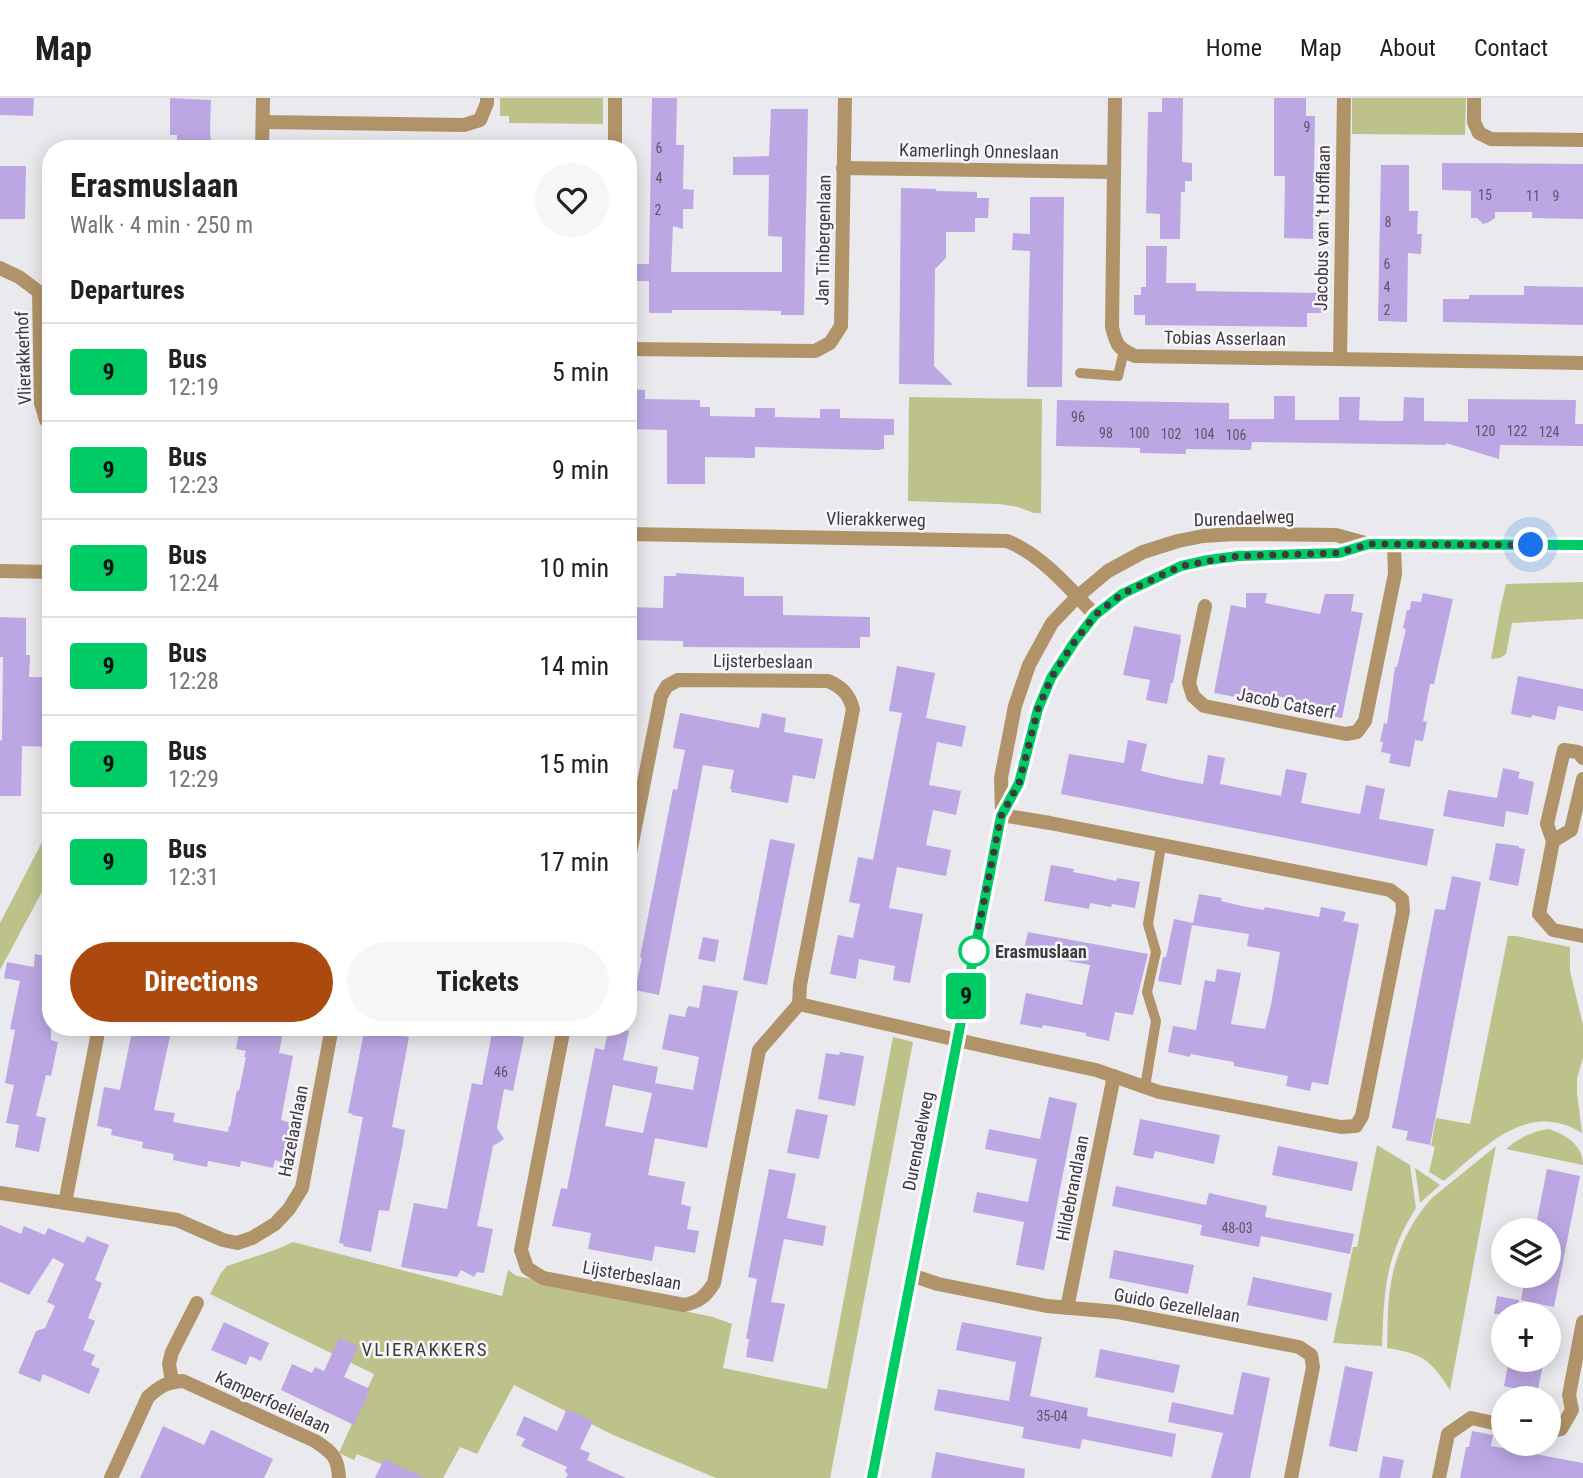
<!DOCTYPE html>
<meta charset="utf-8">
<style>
body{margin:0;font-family:"Roboto Condensed",sans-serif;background:#f6f6f6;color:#202124;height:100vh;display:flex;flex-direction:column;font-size:26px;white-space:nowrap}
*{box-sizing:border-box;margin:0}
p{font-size:23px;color:#757577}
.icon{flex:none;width:38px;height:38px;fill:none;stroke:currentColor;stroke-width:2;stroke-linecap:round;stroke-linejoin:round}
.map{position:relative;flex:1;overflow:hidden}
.side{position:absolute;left:42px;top:42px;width:595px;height:896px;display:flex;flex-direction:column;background:#fff;border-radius:28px;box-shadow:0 4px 18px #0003}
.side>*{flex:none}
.badge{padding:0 14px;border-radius:5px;font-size:24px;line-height:46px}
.fabs{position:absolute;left:1491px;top:1120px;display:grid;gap:14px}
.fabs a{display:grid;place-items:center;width:70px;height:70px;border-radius:50%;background:#fff;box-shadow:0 4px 18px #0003;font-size:35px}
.you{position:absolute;width:35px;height:35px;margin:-18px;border:5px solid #fff;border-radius:50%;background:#1a73e8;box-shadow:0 0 0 10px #1a73e833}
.map>.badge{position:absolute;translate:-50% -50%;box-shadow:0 0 0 4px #fff}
h2{padding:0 28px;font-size:26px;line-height:63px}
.round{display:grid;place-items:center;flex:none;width:74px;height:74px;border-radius:37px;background:#f6f6f6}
.overview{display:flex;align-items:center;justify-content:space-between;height:119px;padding:0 28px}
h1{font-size:33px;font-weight:700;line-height:52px}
.action{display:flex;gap:14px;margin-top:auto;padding:14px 28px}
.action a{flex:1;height:80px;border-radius:42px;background:#ac490e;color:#fff;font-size:28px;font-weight:700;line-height:80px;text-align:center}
.action a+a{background:#f6f6f6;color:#202124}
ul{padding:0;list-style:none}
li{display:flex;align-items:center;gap:21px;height:98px;padding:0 28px;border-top:2px solid #e0e0e0}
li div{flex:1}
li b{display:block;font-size:26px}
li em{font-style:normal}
li .badge{min-width:77px;font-weight:700;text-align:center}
header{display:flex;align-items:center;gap:42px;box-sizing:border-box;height:98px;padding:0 35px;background:#fff;border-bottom:2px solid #e0e0e0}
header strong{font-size:33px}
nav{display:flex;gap:38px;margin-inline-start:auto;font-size:24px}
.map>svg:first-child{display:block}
</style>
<header>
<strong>Map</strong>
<nav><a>Home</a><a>Map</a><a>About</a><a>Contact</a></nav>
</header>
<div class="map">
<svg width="1583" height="1380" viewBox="0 0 1583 1380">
<rect width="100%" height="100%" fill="#eae9ee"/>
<!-- green -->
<g fill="#bdc28b">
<path d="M500,0H603V26L509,25V18H500Z"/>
<path d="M1352,0H1466L1465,37L1352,36Z"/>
<path d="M909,299L1042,301L1041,415H1034L1018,409L999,406L908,403Z"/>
<path d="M1583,484V521L1512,525L1506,556L1500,560L1491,561L1501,507L1506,486Z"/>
<path d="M51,727V777L0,872V825Z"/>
<path d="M1508,838H1516L1570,849V873L1583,927V960L1577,980V995L1582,1035C1527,1001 1484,1050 1444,1083L1429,1074L1435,1049L1431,1048L1436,1020L1470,1026Z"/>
<path d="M893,939L913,944L830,1380H716L611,1336L514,1287L477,1356L460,1349L443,1380H415L357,1356L354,1362L339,1355L374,1276L210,1196L221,1175L227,1168L275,1152L293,1144L502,1198L508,1172L517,1178L713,1219L732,1226L723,1270L827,1291Z"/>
<path d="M1549,1031C1566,1037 1583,1047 1583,1067L1506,1051C1519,1040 1533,1033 1549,1031Z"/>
<path d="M1377,1047L1410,1067L1416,1110C1385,1159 1384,1192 1382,1248L1333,1245L1353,1149H1357Z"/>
<path d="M1496,1048L1490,1078L1450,1292C1430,1261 1423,1256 1387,1250C1388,1233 1387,1217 1389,1200C1392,1164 1407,1127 1432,1100Z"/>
<path d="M1415,1070L1440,1087L1420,1105Z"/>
</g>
<!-- building -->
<g fill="#bca7e4" fill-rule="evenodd">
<path d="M0,0H34L33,18L0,17Z"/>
<path d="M170,0L211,2L210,34L212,51H177V37H170Z"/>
<path d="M652,0H677L676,47H684L683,91L694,92L693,111H683V131L673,128L671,174H782V139L768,138L769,77H733V59L769,58L771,11H808L804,217H781V213L736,212H672V215H649V183H636L637,166H649Z"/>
<path d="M1162,0H1183L1182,64L1192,65V83H1185V94H1181L1180,141H1160V116L1146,115L1148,14H1162Z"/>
<path d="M1274,0H1306V18H1315L1313,141L1284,140L1285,78H1274Z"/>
<path d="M1442,65L1583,66V121L1532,120V114H1495V120L1489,124L1483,126L1477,120H1471V93L1442,92Z"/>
<path d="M1381,67H1409V113H1418L1417,136H1422L1421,156L1408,155L1407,224L1378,223Z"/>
<path d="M0,68H26L25,121H0Z"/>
<path d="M901,90L936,91V93L977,94V100H989L988,120H975V134H946V160L935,171L934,268L953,287L899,286Z"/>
<path d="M1030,99H1064L1062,289H1027L1030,153L1012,152L1013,135L1030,136Z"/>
<path d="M1146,148H1167L1166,185H1196V193L1322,195V215H1307V229L1145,227V217H1134V197H1141V189H1146Z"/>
<path d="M1524,188L1583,189V227L1443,224V201H1469V197H1524Z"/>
<path d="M628,291L645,292V301L700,302V309H710V318L755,319V310H775V319L820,320V311H840V320L894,321V337H884V351L877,352L755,349V360L705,359V386H667V332L628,331Z"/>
<path d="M1274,298H1295V322H1339V299H1360L1359,322L1381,323H1403L1404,299L1424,300V323L1468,324V301L1576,302L1575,326H1583V348L1500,347L1499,361L1446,345V347L1252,344L1251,352L1186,351V356L1140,355V350L1056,348L1057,302L1229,305V321H1274Z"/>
<path d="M676,475L744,479V498H783V517L870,519V539H860V550L683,549V543L628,542V509L663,510L664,478H676Z"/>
<path d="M1246,495H1267L1265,505L1320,516L1325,496H1354L1351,513L1363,515L1342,620L1304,612L1305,604L1282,599L1253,594L1252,602L1214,595L1231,507L1246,510Z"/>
<path d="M1423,495L1453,501L1434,586H1430L1423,623L1427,624L1423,643L1415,642L1410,669L1389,665L1391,656L1381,654L1383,644H1380L1384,625L1387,626L1395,569H1397L1406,531L1403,530L1407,512H1410L1411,503L1421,504Z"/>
<path d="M0,519L26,520V557H30L29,579H48L47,621H51V649L22,648L21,698H0V642L2,643L3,559H0Z"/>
<path d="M1134,528L1181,537L1180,541H1181L1173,585H1171L1167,606L1146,602L1150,582L1123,577Z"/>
<path d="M897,568L935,575L926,620L966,628L962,649L937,644L929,687L961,693L956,717L933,712L926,747L951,752L946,778L897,769L889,810L923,816L910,885L893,882L895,868L859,861L856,881L830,876L838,837L853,840L860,806L849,804L858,759L873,762L902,615L889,613Z"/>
<path d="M1518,578L1583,591V613L1558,608L1555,622L1532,617L1531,620L1511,616Z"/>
<path d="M680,615L759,630L762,615L786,620L784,634L823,641L815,681L793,677L788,705L731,694L732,691H730L734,672L703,667L659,897L635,892L642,860L640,859L673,691L677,692L685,652L673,650Z"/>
<path d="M1128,642L1147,646L1141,673L1175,681L1203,686L1208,657L1225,660L1220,686L1281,698L1286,671L1307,675L1301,705L1333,711L1360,716L1366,687L1385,691L1379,721L1434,731L1427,768L1061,696L1069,656L1124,665Z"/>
<path d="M1503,670L1520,674L1518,680L1534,684L1528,717L1506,713L1504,729L1443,718L1448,692L1497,700Z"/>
<path d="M770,741L795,746L767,887L743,882Z"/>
<path d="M1496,745L1519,748V750L1525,751L1518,788L1489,782Z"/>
<path d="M1051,767L1074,771L1073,774L1094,778L1116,783L1117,780L1140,784L1135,810L1112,806L1111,809L1090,805L1089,811L1044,803Z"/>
<path d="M1452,778L1481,784L1430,1047L1406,1042L1408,1033L1392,1030L1435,811L1445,812Z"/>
<path d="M1199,796L1222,800L1221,803L1242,808L1264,812L1265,809L1319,819L1321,809L1346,814L1343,823L1359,826L1328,987L1312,984L1310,993L1286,988L1288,978L1234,968V964L1212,960L1191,956L1190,959L1168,954L1173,928L1196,932L1205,882L1215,884L1217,871L1241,875L1231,926L1265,931L1271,907L1280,854L1247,848L1249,836L1192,827L1181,887L1158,883L1163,859H1166L1174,821L1193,825Z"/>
<path d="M1028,834L1148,856L1133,917L1115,914L1109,943L1086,938V935L1043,927L1042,930L1020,926L1026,895L1082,907L1090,867L1023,855Z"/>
<path d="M703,839L719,842L715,864L698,861Z"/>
<path d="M35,856L51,859V942L58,944L51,978L46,977L36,1018L46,1020L39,1054L15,1049L19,1027L6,1025L14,987L5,985L15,932L10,931L20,883L4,880L7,864L34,869Z"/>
<path d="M703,887L738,893L707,1050L655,1040L648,1077L685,1084L681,1106L691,1109L687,1131L699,1133L695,1155L655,1148L652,1163L588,1151L591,1135L552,1128L561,1090L567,1091L595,950L604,952L609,929L629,933L623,962L658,969L655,985L693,992L699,959L662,951L669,916L685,919L687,910L689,908L699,910ZM613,987L652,995L643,1035L605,1028Z"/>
<path d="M133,929H172L154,1012L175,1015L173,1024L228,1034L229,1028L230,1029L237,992L239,993L246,959H244L246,953L236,951L240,929H284L279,955L293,958L281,1022L298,1027L290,1067L275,1062L273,1070L241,1063L240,1069L208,1063L207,1069L173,1062L174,1056L142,1050L143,1044L111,1037L112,1031L97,1028L104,989L120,992Z"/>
<path d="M365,929H399L397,937L409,939L392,1029L405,1032L402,1050L389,1113L379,1112L371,1154L343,1148L344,1146L339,1145L363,1019L352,1017L353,1016L348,1015Z"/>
<path d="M493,929H515L514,937L524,939L513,993L504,991L497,1030L504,1041L493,1048L477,1128L493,1131L484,1175L477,1174L474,1179L461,1172L457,1179L401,1169L414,1105L447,1111L472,985L482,987Z"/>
<path d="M840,954L864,958L855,1008L818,1001L826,955L839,957Z"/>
<path d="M1049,999L1077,1005L1044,1172L1016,1167L1024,1124L973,1114L977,1094L1028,1104L1037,1061L985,1051L989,1031L1040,1041Z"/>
<path d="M796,1011L828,1017L819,1061L787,1055Z"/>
<path d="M1140,1021L1220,1037L1214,1066L1155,1053L1153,1061L1133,1057Z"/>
<path d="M1278,1048L1358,1064L1352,1093L1272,1077Z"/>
<path d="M769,1071L796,1076L787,1120L826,1128L823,1148L784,1141L771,1204L785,1206L773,1264L746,1259L749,1241H746L757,1181L748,1179Z"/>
<path d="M1547,1071L1580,1078L1554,1209L1521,1202L1525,1180L1533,1181V1178H1549V1132H1535Z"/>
<path d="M1116,1088L1206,1107L1209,1095L1267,1108L1265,1119L1354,1136L1350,1156L1261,1138L1259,1149L1200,1137L1202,1127L1112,1108Z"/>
<path d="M0,1127L21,1136L24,1128L45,1137L48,1130L84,1145L87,1138L109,1147L95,1182L102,1185L88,1220L95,1223L83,1252L95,1257L91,1267L100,1271L89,1296L43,1276L40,1284L18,1275L36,1233L45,1230L55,1208L47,1204L64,1166L53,1160L29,1197L0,1184Z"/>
<path d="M1114,1152L1194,1167L1188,1196L1109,1180Z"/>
<path d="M1253,1179L1332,1195L1327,1223L1247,1207Z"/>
<path d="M1497,1198L1519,1202L1516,1216H1494Z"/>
<path d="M224,1224L269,1245L261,1263L250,1258L246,1267L211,1252Z"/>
<path d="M962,1224L1042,1239L1030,1298L1088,1310L1087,1318L1176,1336L1172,1359L1082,1341L1080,1351L1022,1340L1024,1329L934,1312L938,1291L1009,1303L1016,1264L956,1252Z"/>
<path d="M339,1240L358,1248L344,1279L370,1291L354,1327L281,1292L292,1266L312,1275L315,1269L324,1273Z"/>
<path d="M1100,1251L1180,1267L1174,1295L1095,1279Z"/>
<path d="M1509,1262H1544L1537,1295L1504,1288Z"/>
<path d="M1345,1268L1373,1274L1357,1354L1329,1348Z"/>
<path d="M1242,1274L1270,1280L1250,1380H1211L1223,1335L1168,1324L1172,1304L1233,1317Z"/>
<path d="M567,1311L593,1323L580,1351L590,1355L587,1362L626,1380H566L568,1376L565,1374L567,1369L521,1348L525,1341L516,1337L524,1318L557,1333Z"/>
<path d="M163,1328L204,1347L211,1332L214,1333L273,1361L264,1380H140Z"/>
<path d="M1472,1333L1493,1337L1491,1348L1583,1365V1380H1460L1466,1349H1469Z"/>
<path d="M936,1354L1025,1371L1024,1380H931Z"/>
<path d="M1383,1358L1404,1362L1400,1380H1379Z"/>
<path d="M384,1361L425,1380H375Z"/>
</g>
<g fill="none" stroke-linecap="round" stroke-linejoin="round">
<!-- lane -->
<g stroke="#b09369" stroke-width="10">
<path d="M1080,275L1118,278L1124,253"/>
<path d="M1145,989L1156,923L1147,894L1156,854L1148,826L1161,748"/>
</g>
<!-- street -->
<g stroke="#b09369" stroke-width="14">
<path d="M1115,0L1112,229C1116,246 1118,251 1135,258L1583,265"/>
<path d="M1474,0V24L1479,35L1491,41L1583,42"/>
<path d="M263,24L464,27L480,22L487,5V0"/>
<path d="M262,51L263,0"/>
<path d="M615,51V0"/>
<path d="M843,70L1114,74"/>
<path d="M0,170L19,179L39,194L41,305L46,322L51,326"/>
<path d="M628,251L815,253L830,245L841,228L845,0"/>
<path d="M1340,261L1344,0"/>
<path d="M628,436L1007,443C1042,457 1069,490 1095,517"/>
<path d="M0,473L51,474"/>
<path d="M1205,508L1189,585L1193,598L1204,608L1346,636L1357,634L1365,623L1395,476L1394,447"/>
<path d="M1583,660L1578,654L1564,652L1547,726L1553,743L1539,816L1553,832L1583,838"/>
<path d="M1002,714L1019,685L1038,611L1051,580L1075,543L1095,517L1122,496L1181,468L1208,462L1238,458L1339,455L1367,446"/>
<path d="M1553,743L1571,732L1583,681"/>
<path d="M799,906L984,948L1096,972L1159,994L1341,1029L1356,1028L1362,1018L1403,813L1402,801L1390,792L1050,725L1001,717"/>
<path d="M564,929L521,1152L527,1170L543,1180L684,1207C699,1204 706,1198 714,1185L759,952L799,906L800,887L853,611C849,596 842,589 828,583L678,582L667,588L661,598L628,765"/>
<path d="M0,1095L177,1122L223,1142L237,1145L252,1140L275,1126L289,1111L302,1090L332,929"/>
<path d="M65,1105L99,929"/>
<path d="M911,1177L938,1186L1047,1208L1117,1214L1299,1249L1311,1257L1313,1269L1291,1380"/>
<path d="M1067,1210L1114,978"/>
<path d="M172,1283L169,1266L172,1254L197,1205"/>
<path d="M1549,1333L1561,1331L1572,1312L1569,1297L1583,1224"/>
<path d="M111,1380L148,1299C160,1288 167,1284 183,1283L315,1343C332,1354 338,1359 339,1380"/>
<path d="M872,1380L1002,714L1001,680L1015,608L1029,567L1052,525L1077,499L1108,473L1143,454L1178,443L1203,438L1234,436L1336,437L1369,446L1394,447H1583"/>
<path d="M1439,1380L1448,1336L1471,1320L1503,1327"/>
</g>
</g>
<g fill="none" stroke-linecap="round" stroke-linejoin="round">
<!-- line casing -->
<g stroke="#fff" stroke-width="16">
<path id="line" d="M872,1380L1001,718L1019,685L1038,611L1051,580L1075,543L1095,517L1122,496L1181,468L1208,462L1238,458L1339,455L1369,446L1583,447"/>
</g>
<!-- line -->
<use href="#line" stroke="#0c6" stroke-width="10"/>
<!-- walk -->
<path stroke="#3c3b3d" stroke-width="7" stroke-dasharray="0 12.6" d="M974,853L1001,718L1019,685L1038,611L1051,580L1075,543L1095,517L1122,496L1181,468L1238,458L1339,455L1369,446L1531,447"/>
</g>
<!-- markers -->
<circle fill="#fff" stroke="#0c6" stroke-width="3.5" cx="974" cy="853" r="14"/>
<g text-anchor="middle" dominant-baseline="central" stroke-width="5" stroke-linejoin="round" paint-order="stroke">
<!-- number labels -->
<g font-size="14" fill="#5c5667">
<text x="1307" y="29">9</text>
<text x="659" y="50">6</text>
<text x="659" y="80">4</text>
<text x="1485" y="97">15</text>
<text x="1533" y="98">11</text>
<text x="1556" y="98">9</text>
<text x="658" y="112">2</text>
<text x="1388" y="124">8</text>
<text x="1387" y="166">6</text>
<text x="1387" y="189">4</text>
<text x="1387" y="212">2</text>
<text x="1078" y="319">96</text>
<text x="1485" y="333">120</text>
<text x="1517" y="333">122</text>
<text x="1549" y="334">124</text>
<text x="1106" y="335">98</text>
<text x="1139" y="335">100</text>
<text x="1171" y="336">102</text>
<text x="1204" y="336">104</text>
<text x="1236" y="337">106</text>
<text x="501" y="974">46</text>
<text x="1237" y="1130">48-03</text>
<text x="1052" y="1318">35-04</text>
</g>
<!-- street labels -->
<g font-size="18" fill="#3c3b3d" stroke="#f8f6fb">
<text transform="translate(979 53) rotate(1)">Kamerlingh Onneslaan</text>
<text transform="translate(1322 130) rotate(-89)">Jacobus van 't Hofflaan</text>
<text transform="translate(823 142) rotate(-89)">Jan Tinbergenlaan</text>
<text transform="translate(1225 240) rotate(1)">Tobias Asserlaan</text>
<text transform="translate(23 260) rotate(-92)">Vlierakkerhof</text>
<text transform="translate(1244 420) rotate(-2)">Durendaelweg</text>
<text transform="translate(876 421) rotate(1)">Vlierakkerweg</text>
<text transform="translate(763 563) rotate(1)">Lijsterbeslaan</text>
<text transform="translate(1286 605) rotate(11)">Jacob Catserf</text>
<text transform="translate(293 1033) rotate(-79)">Hazelaarlaan</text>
<text transform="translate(918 1043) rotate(-79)">Durendaelweg</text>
<text transform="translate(1072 1090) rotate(-79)">Hildebrandlaan</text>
<text transform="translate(632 1177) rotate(10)">Lijsterbeslaan</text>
<text transform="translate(1177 1207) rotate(10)">Guido Gezellelaan</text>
<text transform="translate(273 1304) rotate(25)">Kamperfoelielaan</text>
</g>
<!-- stop labels -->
<g font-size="18" font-weight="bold" fill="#3c3b3d" stroke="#f8f6fb" text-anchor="start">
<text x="995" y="853">Erasmuslaan</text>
</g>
<!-- neighbourhood labels -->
<g font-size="19" letter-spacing="2" fill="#3c3b3d" stroke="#f8f6fb">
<text x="425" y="1251">VLIERAKKERS</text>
</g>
</g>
</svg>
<div class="fabs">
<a><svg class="icon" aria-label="layers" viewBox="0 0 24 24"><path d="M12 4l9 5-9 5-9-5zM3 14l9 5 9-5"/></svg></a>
<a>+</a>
<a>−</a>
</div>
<div class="you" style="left:1531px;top:447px"></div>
<b class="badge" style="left:966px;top:898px;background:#0c6;color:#111">9</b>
<section class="side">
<div class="overview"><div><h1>Erasmuslaan</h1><p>Walk · 4 min · 250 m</p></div><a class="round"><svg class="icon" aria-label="heart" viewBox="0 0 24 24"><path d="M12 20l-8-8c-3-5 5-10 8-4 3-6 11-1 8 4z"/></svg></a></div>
<h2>Departures</h2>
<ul>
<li><span class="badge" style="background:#0c6;color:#111">9</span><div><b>Bus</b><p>12:19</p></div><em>5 min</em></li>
<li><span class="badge" style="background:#0c6;color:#111">9</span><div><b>Bus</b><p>12:23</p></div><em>9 min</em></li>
<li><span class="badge" style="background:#0c6;color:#111">9</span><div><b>Bus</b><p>12:24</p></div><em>10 min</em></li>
<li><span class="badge" style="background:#0c6;color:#111">9</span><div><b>Bus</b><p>12:28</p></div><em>14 min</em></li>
<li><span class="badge" style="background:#0c6;color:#111">9</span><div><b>Bus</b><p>12:29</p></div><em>15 min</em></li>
<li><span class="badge" style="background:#0c6;color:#111">9</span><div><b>Bus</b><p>12:31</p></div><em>17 min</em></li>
</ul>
<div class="action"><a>Directions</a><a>Tickets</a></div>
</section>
</div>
